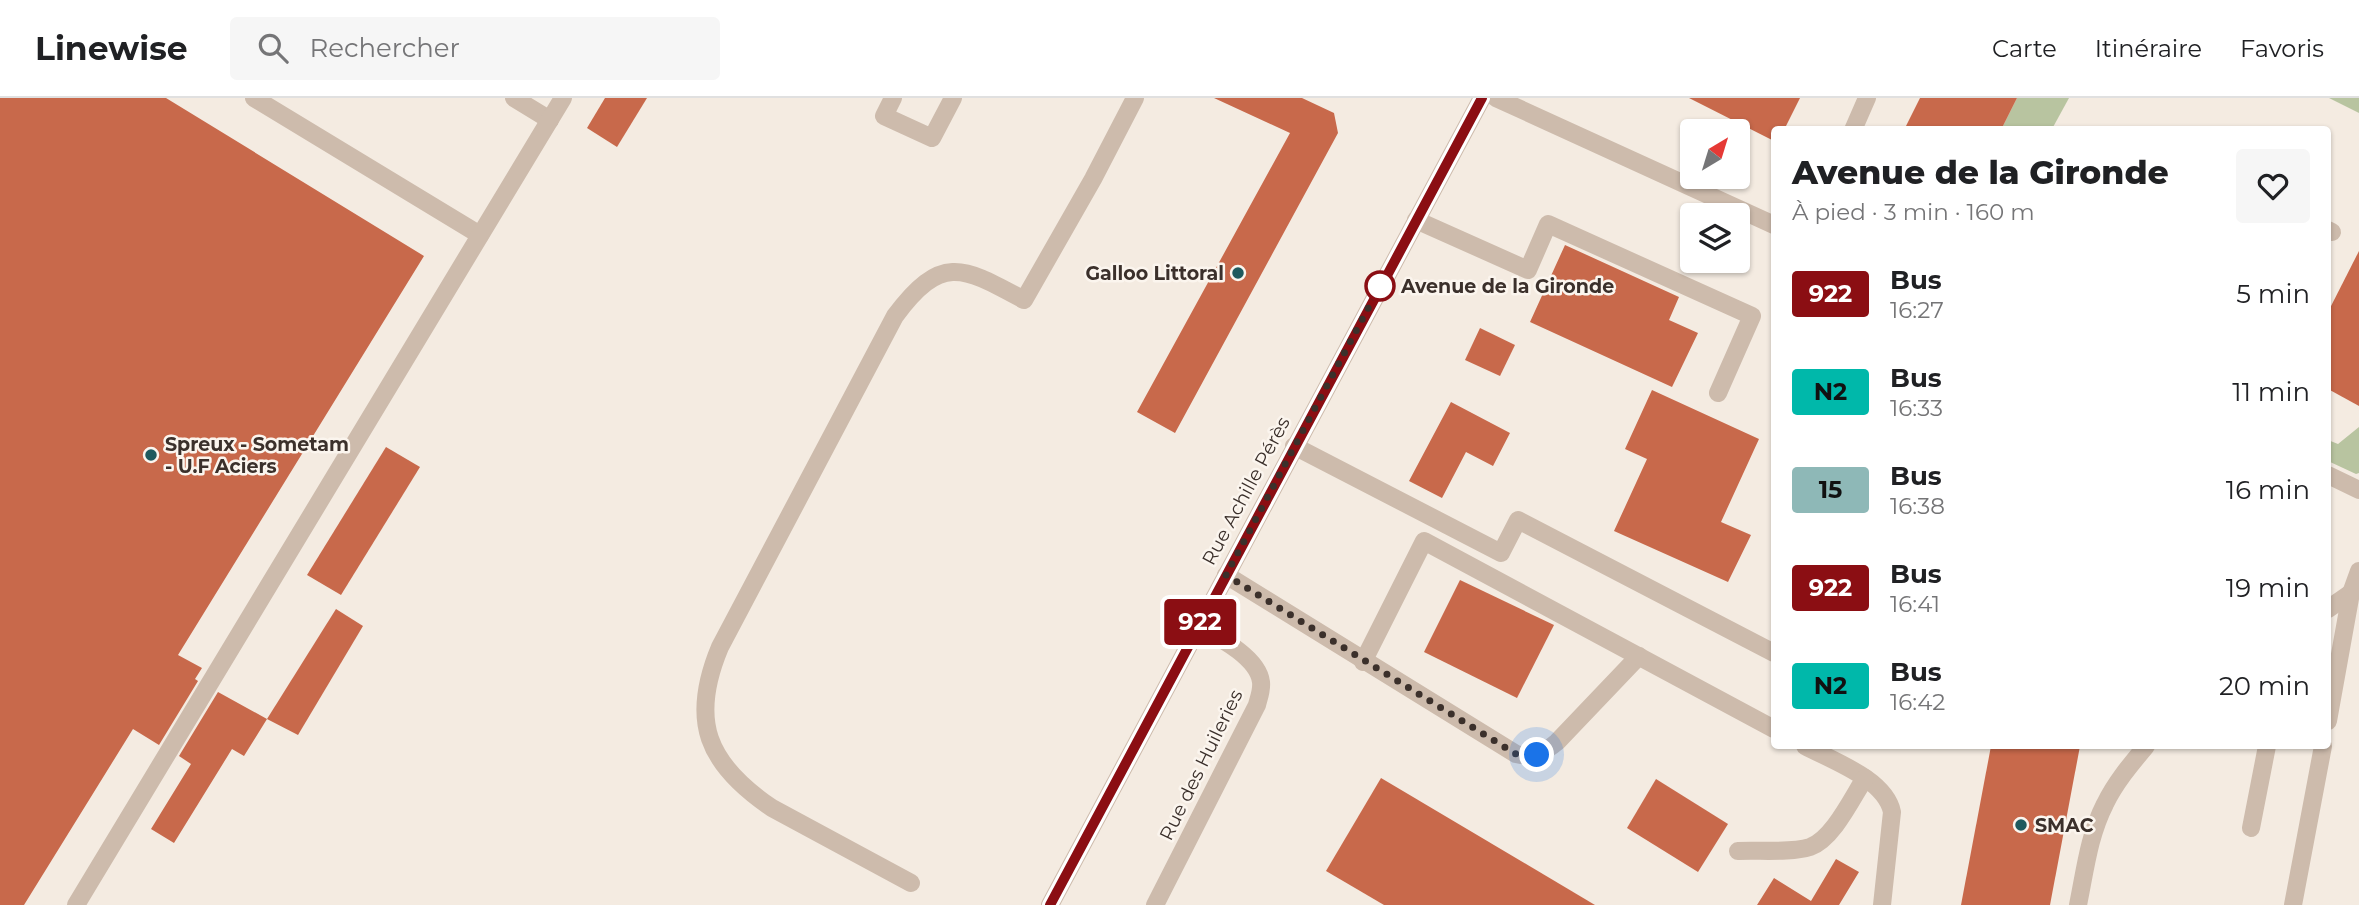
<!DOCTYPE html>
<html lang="fr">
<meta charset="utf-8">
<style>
body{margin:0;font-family:Montserrat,sans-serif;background:#f6f6f6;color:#202124;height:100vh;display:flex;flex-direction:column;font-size:26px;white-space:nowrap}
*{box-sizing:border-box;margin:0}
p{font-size:23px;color:#757577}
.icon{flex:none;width:38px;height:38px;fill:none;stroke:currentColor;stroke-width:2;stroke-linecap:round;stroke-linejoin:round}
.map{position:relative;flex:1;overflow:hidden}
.details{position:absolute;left:1771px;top:28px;width:560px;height:623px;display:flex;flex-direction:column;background:#fff;border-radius:7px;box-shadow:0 2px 5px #0004}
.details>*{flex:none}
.badge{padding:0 14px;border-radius:5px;font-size:24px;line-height:46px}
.needle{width:46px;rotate:38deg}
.tools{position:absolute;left:1680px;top:21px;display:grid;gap:14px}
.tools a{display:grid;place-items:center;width:70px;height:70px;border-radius:7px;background:#fff;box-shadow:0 2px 5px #0004;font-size:35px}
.you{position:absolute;width:35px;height:35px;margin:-18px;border:5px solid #fff;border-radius:50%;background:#1a73e8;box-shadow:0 0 0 10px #1a73e833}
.map>.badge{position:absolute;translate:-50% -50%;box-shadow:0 0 0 4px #fff}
.round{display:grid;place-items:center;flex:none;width:74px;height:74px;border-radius:7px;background:#f6f6f6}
.summary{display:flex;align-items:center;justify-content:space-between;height:119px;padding:0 21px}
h1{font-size:33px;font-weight:800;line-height:52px}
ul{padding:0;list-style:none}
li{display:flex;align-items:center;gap:21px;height:98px;padding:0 21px}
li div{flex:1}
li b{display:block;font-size:26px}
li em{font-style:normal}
li .badge{min-width:77px;font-weight:700;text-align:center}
header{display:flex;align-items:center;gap:42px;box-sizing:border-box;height:98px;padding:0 35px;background:#fff;border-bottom:2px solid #e0e0e0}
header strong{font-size:33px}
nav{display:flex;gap:38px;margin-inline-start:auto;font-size:24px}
.search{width:490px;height:63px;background:#f6f6f6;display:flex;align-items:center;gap:18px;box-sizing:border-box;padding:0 24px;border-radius:7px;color:#757577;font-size:26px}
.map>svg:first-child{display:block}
</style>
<header>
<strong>Linewise</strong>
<div class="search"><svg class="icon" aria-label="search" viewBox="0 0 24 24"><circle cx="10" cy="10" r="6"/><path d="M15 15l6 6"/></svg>Rechercher</div>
<nav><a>Carte</a><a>Itinéraire</a><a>Favoris</a></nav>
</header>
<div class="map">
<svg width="2359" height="807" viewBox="0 0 2359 807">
<rect width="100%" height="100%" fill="#f4ebe1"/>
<!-- green -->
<g fill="#b8c4a0">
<path d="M2017,0H2069L2052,31L2001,32Z"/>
<path d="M2329,0H2359V15Z"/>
<path d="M2359,329V375L2356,376L2328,363V342L2338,346Z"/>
</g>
<!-- building -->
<g fill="#c8694b">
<path d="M0,0H166L424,158L178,557L202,570L195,581L198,583L159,647L133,631L24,807H0Z"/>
<path d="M605,0H647L617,49L587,30Z"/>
<path d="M1214,0H1302L1334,15L1338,35L1175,335L1137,314L1290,35Z"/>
<path d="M1689,0H1800L1784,32H1774V43Z"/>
<path d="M1920,0H2017L2001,32H1904Z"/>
<path d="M1565,147L1679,199L1669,222L1698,235L1672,289L1530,224Z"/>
<path d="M2359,153V308L2328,291V214Z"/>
<path d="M1480,230L1515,247L1500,278L1465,262Z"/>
<path d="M1652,292L1759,341L1721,424L1751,437L1728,484L1614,433L1647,361L1625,351Z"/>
<path d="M1451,304L1510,335L1493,368L1466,354L1442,400L1409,383Z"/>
<path d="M386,349L420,369L341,497L307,477Z"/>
<path d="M1460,482L1554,527L1517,600L1424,554Z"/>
<path d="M336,511L363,528L298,637L267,621Z"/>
<path d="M218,594L267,621L244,658L232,651L174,745L151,731L191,666L179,658Z"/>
<path d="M1991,648H2080L2050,807H1961Z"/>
<path d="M1381,680L1595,807H1384L1326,773Z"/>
<path d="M1656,681L1728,726L1698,774L1627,730Z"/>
<path d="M1836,761L1859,774L1839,807H1757L1774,780L1811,803Z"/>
</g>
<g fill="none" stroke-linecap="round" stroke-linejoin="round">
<!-- minor -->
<g stroke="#cdbbac" stroke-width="18">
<path d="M254,0L480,137"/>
<path d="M514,0L550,22"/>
<path d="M893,0L884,18L932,40L953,0"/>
<path d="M1496,0L1774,127"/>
<path d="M1853,32L1867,0"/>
<path d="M1416,122L1528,172L1548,126L1752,218L1718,295"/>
<path d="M2328,132L2332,134"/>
<path d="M1294,348L1501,455L1518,422L1774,555"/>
<path d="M2328,377L2359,392"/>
<path d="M1226,477L1516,656C1533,660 1544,655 1557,644L1639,558"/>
<path d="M2328,511L2351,495"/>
<path d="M1363,564L1424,443L1774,631"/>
<path d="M2328,623L2351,495L2359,473"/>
<path d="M1805,648C1833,663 1885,681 1892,714L1882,807"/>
<path d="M2251,730L2267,648"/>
<path d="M1738,753C1759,752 1791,755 1810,749C1833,741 1852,700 1865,680"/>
<path d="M911,785L772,710C707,666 689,623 720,549L895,218C942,155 963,169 1024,202L1093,81L1135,0"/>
<path d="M76,807L563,0"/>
<path d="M1050,807L1482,0"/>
<path d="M1155,807L1257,607C1259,599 1262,592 1261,584C1258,559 1218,539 1198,528"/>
<path d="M2078,807C2085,773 2089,737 2105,706C2115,685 2131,666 2146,648"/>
<path d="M2293,807L2323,648"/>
</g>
</g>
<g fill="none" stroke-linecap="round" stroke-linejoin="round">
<!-- line casing -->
<g stroke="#fff" stroke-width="16">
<path id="line" d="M1050,807L1482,0"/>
</g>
<!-- line -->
<use href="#line" stroke="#8b0e13" stroke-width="10"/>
<!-- walk -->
<path stroke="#3b302b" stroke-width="7" stroke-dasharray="0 12.6" d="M1380,188L1226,477L1516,656L1527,659L1537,657"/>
</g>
<!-- markers -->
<g fill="#1f5a5e" stroke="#fbf5ee" stroke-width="2.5">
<circle cx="1238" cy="175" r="7"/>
<circle cx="151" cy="357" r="7"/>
<circle cx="2021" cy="727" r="7"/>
</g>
<circle fill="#fff" stroke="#8b0e13" stroke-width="3.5" cx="1380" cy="188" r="14"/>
<g text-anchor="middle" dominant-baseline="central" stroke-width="5" stroke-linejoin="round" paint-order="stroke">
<!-- poi labels -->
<g font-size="19" font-weight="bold" fill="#3b302b" stroke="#fbf5ee" text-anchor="start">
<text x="1224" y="175" text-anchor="end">Galloo Littoral</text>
<text x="165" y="346">Spreux - Sometam<tspan x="165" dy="22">- U.F Aciers</tspan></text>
<text x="2035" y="727">SMAC</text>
</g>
<!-- stop labels -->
<g font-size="19" font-weight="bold" fill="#3b302b" stroke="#fbf5ee" text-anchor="start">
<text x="1401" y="188">Avenue de la Gironde</text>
</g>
<!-- street labels -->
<g font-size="19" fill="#3b302b" stroke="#fbf5ee">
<text transform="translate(1246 393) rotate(-62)">Rue Achille Pérès</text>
<text transform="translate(1201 667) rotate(-64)">Rue des Huileries</text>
</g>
</g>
</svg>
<div class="tools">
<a><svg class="needle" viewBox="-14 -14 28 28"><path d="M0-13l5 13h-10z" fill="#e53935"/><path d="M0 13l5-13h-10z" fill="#757577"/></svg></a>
<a><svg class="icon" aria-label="layers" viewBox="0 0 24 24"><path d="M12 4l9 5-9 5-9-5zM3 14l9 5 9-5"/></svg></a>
</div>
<div class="you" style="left:1537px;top:657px"></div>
<b class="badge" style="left:1200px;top:524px;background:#8b0e13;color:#fff">922</b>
<section class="details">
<div class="summary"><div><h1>Avenue de la Gironde</h1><p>À pied · 3 min · 160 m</p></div><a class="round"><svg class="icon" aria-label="heart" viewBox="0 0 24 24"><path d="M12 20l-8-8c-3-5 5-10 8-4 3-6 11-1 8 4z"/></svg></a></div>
<ul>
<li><span class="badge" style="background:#8b0e13;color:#fff">922</span><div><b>Bus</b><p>16:27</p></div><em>5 min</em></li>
<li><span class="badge" style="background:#00b8aa;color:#111">N2</span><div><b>Bus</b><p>16:33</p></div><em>11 min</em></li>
<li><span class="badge" style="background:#8eb8b7;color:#111">15</span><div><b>Bus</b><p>16:38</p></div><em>16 min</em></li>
<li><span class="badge" style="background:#8b0e13;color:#fff">922</span><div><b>Bus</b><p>16:41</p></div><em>19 min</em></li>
<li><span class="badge" style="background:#00b8aa;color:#111">N2</span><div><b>Bus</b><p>16:42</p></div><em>20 min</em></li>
</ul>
</section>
</div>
